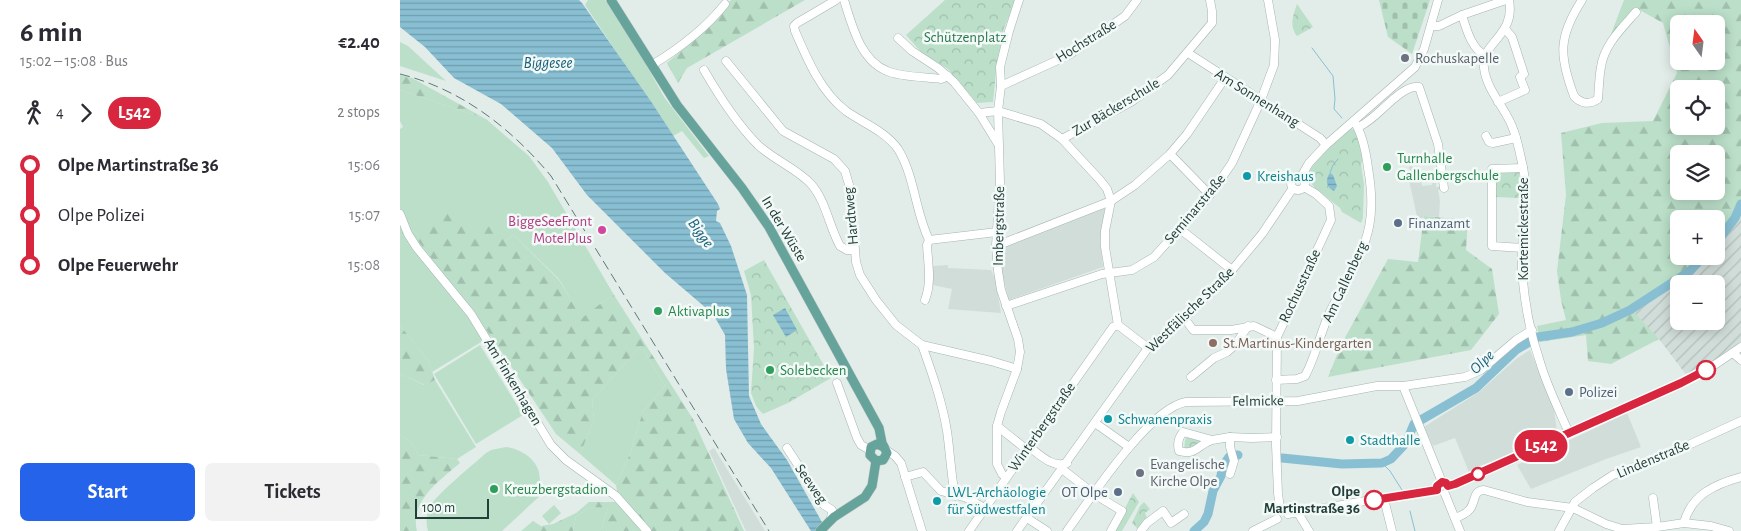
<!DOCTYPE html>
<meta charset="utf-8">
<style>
body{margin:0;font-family:"Alegreya Sans",sans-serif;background:#f2f2f3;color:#2b2b33;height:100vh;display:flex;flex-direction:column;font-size:19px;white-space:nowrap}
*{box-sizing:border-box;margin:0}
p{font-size:16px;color:#7c7c81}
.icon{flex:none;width:28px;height:28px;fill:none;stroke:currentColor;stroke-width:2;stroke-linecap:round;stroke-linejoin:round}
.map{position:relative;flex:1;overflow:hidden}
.panel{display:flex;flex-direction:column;background:#fff;width:400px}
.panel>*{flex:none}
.badge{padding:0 10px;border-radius:16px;font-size:18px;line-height:32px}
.needle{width:32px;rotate:346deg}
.controls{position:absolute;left:1270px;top:15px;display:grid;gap:10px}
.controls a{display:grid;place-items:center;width:55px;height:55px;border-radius:8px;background:#fff;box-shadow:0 2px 12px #0003;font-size:25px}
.scale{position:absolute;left:15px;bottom:12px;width:74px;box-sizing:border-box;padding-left:5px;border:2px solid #223f3a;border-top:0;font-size:14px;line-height:18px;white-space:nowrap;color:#223f3a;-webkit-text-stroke:4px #f3f9f7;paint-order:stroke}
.map>.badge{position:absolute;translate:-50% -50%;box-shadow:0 0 0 2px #fff}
.legs{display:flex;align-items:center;gap:8px;height:55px;padding:0 20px;font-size:16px}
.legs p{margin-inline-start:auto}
.summary{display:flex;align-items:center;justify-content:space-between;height:85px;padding:0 20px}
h1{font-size:28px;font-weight:700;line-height:38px}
.cta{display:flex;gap:10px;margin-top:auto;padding:10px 20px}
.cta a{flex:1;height:58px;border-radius:8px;background:#2563eb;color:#fff;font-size:20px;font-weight:700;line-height:58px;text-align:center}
.cta a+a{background:#f2f2f3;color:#2b2b33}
ul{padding:0 20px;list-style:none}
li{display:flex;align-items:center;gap:18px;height:50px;font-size:19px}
li i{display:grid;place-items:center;width:8px;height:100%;margin:0 6px;background:currentColor}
li i::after{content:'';width:12px;height:12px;margin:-6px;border:4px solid;border-radius:50%;background:#fff}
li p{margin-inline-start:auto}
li:first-child i{background:linear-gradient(#0000 50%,currentColor 0)}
li:last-child i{background:linear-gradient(currentColor 50%,#0000 0)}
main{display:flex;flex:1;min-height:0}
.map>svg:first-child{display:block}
</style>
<main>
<section class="panel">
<div class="summary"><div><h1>6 min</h1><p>15:02 – 15:08 · Bus</p></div><b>€2.40</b></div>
<div class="legs"><svg class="icon" aria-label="walk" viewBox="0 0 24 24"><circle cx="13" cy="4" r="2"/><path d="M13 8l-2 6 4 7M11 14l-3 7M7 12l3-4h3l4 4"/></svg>4<svg class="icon" aria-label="forward" viewBox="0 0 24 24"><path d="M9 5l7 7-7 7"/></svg><b class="badge" style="background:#d7263d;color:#fff">L542</b><p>2 stops</p></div>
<ul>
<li><i style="color:#d7263d"></i><b>Olpe Martinstraße 36</b><p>15:06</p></li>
<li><i style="color:#d7263d"></i><span>Olpe Polizei</span><p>15:07</p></li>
<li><i style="color:#d7263d"></i><b>Olpe Feuerwehr</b><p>15:08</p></li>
</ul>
<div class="cta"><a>Start</a><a>Tickets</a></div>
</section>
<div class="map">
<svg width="1341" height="531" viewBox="0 0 1341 531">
<defs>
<pattern id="industrial-furrows" width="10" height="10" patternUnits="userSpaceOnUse" patternTransform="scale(1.25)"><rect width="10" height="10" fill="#d1ddd9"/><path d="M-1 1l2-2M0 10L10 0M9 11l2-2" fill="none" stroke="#b3bfbb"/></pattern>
<pattern id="forest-firs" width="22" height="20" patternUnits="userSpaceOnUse" patternTransform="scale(1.25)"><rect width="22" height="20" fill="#bbdfc9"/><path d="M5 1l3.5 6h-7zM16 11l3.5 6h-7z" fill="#a0c0ad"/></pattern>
<pattern id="cemetery-stones" width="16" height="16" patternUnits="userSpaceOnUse" patternTransform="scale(1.25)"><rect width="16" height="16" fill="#bbdfc9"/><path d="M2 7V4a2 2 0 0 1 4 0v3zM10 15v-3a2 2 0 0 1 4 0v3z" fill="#a0c0ad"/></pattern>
<pattern id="park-crowns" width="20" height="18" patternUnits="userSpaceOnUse" patternTransform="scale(1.25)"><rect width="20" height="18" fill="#bbdfc9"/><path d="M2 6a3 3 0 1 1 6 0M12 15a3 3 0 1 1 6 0" fill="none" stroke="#a0c0ad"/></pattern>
<pattern id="water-rules" width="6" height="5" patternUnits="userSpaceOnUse" patternTransform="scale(1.25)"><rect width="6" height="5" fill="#89bfd3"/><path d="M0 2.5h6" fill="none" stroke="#709dac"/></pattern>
</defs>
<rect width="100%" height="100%" fill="#e2ede9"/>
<!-- built -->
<g fill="#d1ddd9">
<path d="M1011,166L1014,168V175L1016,177L1020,175L1022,186L1032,185V183H1036V187H1040L1042,189L1038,190L1040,201L1039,217L1024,216L1023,219L1017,217L1008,175L1011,174L1009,167Z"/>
<path d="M705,209L700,240L703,267L609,300L602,274L601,249L656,224L692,210Z"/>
<path d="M548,265V268L591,270L595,278L601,313L548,309L552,289L532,285L533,266Z"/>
<path d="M1130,350L1154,410L1157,431L1097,460L1073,468L1069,472L1055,438L1033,446L1024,427L1079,392L1116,359Z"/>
<path d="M1227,413L1241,447L1206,459L1131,489L1117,465Z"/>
<path d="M314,448L365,531H346L309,451Z"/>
</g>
<!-- industrial -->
<path fill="url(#industrial-furrows)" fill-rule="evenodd" d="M1341,209V347L1287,376L1259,339L1232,311L1291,274L1307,256H1316V247L1336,219ZM1279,284H1316V321H1279Z"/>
<!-- grass -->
<g fill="#bbdfc9">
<path d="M188,0H205L233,41L264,97L309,156L304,158L282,131L273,136L185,5Z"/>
<path d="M0,42L8,46L46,81L0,66Z"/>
<path d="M0,90L86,119L129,156L148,182L214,295L200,304L182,319L159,279L114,235L105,241L68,230L19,235L9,229L0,207V129L3,127L0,121Z"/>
<path d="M5,232L15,237L91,336L32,372L29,362L0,325V236Z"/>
<path d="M80,345L123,415L76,444L34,374Z"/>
<path d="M241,346L265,386L243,411L230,454L216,485L180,454L194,420L192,400Z"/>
<path d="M0,374L24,385L35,380L76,447L57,459L18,455L13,445L0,434Z"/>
<path d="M106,447C126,450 144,465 139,486L144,492L102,531H28C26,524 26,515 29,508C34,496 74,464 86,453L91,450Z"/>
<path d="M154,505L161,513L149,524L142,516Z"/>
<path d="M190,507L208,508L201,531H173L176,517Z"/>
</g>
<!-- forest -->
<g fill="url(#forest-firs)" fill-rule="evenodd">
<path d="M331,0H405L287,68L278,83L267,63L317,19Z"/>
<path d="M1224,0H1341V209L1336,219L1316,247V219H1279V256H1307L1291,274L1233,311L1259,339L1211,364L1188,361L1186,335L1140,342L1137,326L1166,320L1161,300L1157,271L1166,195L1161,133L1202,123L1253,121L1277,73L1263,23L1236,8L1208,42ZM1279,24H1316V61H1279ZM1279,89H1316V126H1279ZM1279,154H1316V191H1279Z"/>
<path d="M0,75L12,78L86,119L0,90Z"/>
<path d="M0,207L9,229L19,235L48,208L68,230L86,216L105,241L114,235L159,280L182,318L200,304L214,295L293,419L344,531H201L208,508L190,507L176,517L173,531H121L133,521L141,526L153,524L176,513L189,502H219L216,485L230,454L243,411L265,386L241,346L192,400L194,420L180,454L156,434L91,336L15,237L5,232L0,236Z"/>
<path d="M1024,216L1068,220L1066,250L1092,269L1099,314L1071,350L928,377L941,345L988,259L1018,262Z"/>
<path d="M0,325L29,362L35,380L25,385L0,374Z"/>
<path d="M0,434L13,445L18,455L57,459L60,463C40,480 9,502 17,531H0Z"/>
</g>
<!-- cemetery -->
<path fill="url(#cemetery-stones)" d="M979,0H1030L1012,54L988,37Z"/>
<!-- park -->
<g fill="url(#park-crowns)">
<path d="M545,0H616L604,28L596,73L593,102L577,103L548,69L522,53L506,35Z"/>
<path d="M897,4L913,27L897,36C889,25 893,16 897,4Z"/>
<path d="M951,129L956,130L963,159L961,164L964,185L963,218L961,223L942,212L940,208L915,188L907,178C911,161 939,140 951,129Z"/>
<path d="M1095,172H1119V198L1095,197Z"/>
<path d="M364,260L431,378L388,403L363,414L356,406L351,393L354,348L351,295L344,271Z"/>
<path d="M787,437L807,441L784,451L785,440Z"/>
<path d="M733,493L739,502L722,531H713Z"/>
<path d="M744,502L750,509L745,513L748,520L740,531L732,523L740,506Z"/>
</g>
<!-- water -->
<g fill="url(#water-rules)">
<path d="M0,0H179L182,3L250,100L318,204L320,209L317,211L316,221L320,223L331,246L347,295L349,396L361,424L387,460L427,531H411L371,468L348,443L334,419L326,369L325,335L313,314L265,273L187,195L152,148L101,104L54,78L25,47L0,27Z"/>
<path d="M930,173L933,175L937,186L934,191C926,188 925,179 930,173Z"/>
<path d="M385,308L397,330L386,337L373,315Z"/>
</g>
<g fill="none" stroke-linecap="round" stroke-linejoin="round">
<!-- stream -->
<g stroke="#89bfd3" stroke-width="1">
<path d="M912,48L933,76L935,99L934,109L942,118"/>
<path d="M930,173L933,165L938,159"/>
<path d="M982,463L990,471L1002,490"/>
<path d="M1010,511L1015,531"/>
</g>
<!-- river -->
<g stroke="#89bfd3" stroke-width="9">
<path d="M1316,243L1335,218L1341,204"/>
<path d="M882,458L942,464L982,463L991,459L1006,443L1014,424L1076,388L1116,350L1138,337L1172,332L1202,323L1230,310L1290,271L1304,256"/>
<path d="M794,531L804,522L808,514L813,491L821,476L822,467L829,457L838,455"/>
</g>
<!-- minor casing -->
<g stroke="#a5b5b1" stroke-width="9">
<g id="minor">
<path d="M436,0L397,23L394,26L395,31C407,59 421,92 446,111C463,123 485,131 498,149C515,177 515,211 529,240L527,245C528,264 532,282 525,300"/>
<path d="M444,0C452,25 460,60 487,71C500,77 526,77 541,79L548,76"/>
<path d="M1109,0C1116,36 1080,43 1084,68C1086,86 1099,101 1107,116C1116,131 1119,150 1123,167C1129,200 1121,235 1122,269C1124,300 1130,333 1140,362C1147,386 1159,410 1169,433"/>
<path d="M1182,0C1158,37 1159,56 1174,96C1181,104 1190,105 1198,99C1199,88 1199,77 1201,67C1204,45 1222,28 1236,12"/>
<path d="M1062,15C1066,28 1072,51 1086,55"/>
<path d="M1031,26H1039L1062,15L1106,0"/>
<path d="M498,38L512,51L538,68L554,82L579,113L598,111L641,124L662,139L700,180L707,189L711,201L705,231V247L718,325L748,348"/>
<path d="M788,53L920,138L926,145"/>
<path d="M326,61L383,131L434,159L445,171L450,188L456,262L460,275L476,300L496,325L522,345L591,361L617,369"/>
<path d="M252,65C280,48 305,29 325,4"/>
<path d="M304,70C319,96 337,124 358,145C374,160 396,168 411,184C426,201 429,226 440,246L447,250H453"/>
<path d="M601,86L669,55L725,16L737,0"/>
<path d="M1098,102L1125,90L1120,77L1124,74L1112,37L1105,29"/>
<path d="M579,113L598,144"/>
<path d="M958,127C976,121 1000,84 1019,87L1038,144L1044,188"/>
<path d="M1086,136L1089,142L1093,143L1116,138"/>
<path d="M662,139L731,102L768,75L812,23V11L810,0"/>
<path d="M770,154L810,195"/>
<circle cx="898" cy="183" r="7"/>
<path d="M901,177L909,163L926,145L1015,67L1024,49L1038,0"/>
<path d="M0,214L8,234L17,248L71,314L151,445L166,460L216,496L247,531"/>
<path d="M780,229L832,270"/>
<path d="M529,240L597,232"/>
<path d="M596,246L711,201L735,185L770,154L787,134L825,78"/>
<path d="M1123,248L1092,246V169L1123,168"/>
<path d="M606,306L702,274L732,270L754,257L810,195L832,163L861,100L874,65L875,40L868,0"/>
<path d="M788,323L793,330H831L854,326L877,337"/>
<path d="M522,345C532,373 542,401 547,431C550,452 551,474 555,496"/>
<path d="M1333,353L1341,360"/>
<path d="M791,377L814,358L827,352L835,345L848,326"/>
<path d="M876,380L897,379L905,376C916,356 920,333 930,312C935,300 943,290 949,278C970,238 976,214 968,168C966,152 963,135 954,121"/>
<path d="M437,383L457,438L461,445L470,450"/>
<path d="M1003,386L1042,482"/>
<path d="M695,423L729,447"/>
<path d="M597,426L626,449"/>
<path d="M812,440C797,445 796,456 779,451C777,444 779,437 783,432L812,440L830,437L852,438L877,437"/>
<path d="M628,446C639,454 653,469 667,463"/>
<path d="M387,448L424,505L432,510L431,519"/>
<path d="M486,450L495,456L501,463L522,531"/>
<path d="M662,469L694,494L722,511L711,531"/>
<path d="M830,474L834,461L830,447V437"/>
<path d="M505,477L523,472L541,491L567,498L584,508"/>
<path d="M606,478L602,474L597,464V426L601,412L617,369L620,352L618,339L601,290L598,271L596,246L600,182L598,111L601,86L600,67L609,31L619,0"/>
<path d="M1048,486L1111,460L1281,383L1316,364L1341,347"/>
<path d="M1045,494L1060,531"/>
<path d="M1253,498L1257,527"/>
<path d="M984,499L992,531"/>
<path d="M880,509L878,493L876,445L877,337L931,220L929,206L916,194L904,187"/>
<path d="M898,513L909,531"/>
<path d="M888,514L1037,489"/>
<path d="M627,518L647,531"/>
<path d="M1055,518C1061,516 1066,514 1070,509C1076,502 1072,491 1084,490L1127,502L1173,508L1206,524L1222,529L1257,527L1284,523L1311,526L1329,531"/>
<path d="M1284,523C1291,495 1315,484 1341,477"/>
<path d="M569,531L703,341L713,327L718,325"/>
<path d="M617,531L748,348L784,319L832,270L862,234L893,188"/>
<path d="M667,531C690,499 749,408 786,402L898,401L977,386H1003L1065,377L1081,370L1116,340L1132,330"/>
<path d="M741,531L747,523L763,511L771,523L784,514"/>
<path d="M853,531L877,519"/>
<path d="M1159,531L1175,502L1193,488L1213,475L1271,453L1341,421"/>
</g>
</g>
<!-- major casing -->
<g stroke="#c1c9c8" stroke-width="10">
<g id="major">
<path d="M211,0L277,105L342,188L369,227L479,428L482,443L487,453L483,460L476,461"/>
<path d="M476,461L470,455L471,447L477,444L484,447"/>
<path d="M420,531L434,517L465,497L472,486L476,461"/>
</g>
</g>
<!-- minor -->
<use href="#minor" stroke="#fff" stroke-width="8"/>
<!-- major -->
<use href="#major" stroke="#66a49b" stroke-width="9"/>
<!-- rail -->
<path stroke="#5c7a76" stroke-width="1" stroke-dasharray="10 5" stroke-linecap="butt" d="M0,74C61,89 111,128 151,176L369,531"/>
</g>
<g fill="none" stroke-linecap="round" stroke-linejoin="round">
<!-- line-1 casing -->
<g stroke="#fff" stroke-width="11">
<path id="line-1" d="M974,500L1037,490V486L1042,482L1046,483L1048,486L1055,484L1281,383L1306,370"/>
</g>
<!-- line-1 -->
<use href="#line-1" stroke="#d7263d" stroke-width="8"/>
</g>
<!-- markers -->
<g fill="#6b7280" stroke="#f3f9f7" stroke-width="2">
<circle cx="1005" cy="58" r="5"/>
<circle cx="740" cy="473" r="5"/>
</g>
<g fill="#2e9e5b" stroke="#f3f9f7" stroke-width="2">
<circle cx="987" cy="167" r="5"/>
<circle cx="258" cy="311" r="5"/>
<circle cx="370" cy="370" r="5"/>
<circle cx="94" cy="489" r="5"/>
</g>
<g fill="#0f9aa8" stroke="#f3f9f7" stroke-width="2">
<circle cx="847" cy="176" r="5"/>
<circle cx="708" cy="419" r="5"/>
<circle cx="950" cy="440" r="5"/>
<circle cx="537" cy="501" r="5"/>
</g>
<g fill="#5c6f8a" stroke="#f3f9f7" stroke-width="2">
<circle cx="998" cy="223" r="5"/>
<circle cx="1169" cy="392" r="5"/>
<circle cx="718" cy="492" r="5"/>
</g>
<circle fill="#d1479c" stroke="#f3f9f7" stroke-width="2" cx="202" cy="230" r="5"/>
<circle fill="#8d6e63" stroke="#f3f9f7" stroke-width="2" cx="813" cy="343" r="5"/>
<g fill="#fff" stroke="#d7263d" stroke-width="2.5">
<circle cx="1306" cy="370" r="9"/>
<circle cx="1078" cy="474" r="6"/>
<circle cx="974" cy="500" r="9"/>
</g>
<g text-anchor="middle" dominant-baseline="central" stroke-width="5" stroke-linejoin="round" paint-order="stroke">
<!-- park labels -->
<g font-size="15" fill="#2b7751" stroke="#f3f9f7">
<text x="565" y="37">Schützenplatz</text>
</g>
<!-- street labels -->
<g font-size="15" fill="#223f3a" stroke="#f3f9f7">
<text transform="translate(686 41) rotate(-32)">Hochstraße</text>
<text transform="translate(857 98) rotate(32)">Am Sonnenhang</text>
<text transform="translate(716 107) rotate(-31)">Zur Bäckerschule</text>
<text transform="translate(795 209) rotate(-50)">Seminarstraße</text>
<text transform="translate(451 216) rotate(-95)">Hardtweg</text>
<text transform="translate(599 226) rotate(-89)">Imbergstraße</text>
<text transform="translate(384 229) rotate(59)">In der Wüste</text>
<text transform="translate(1123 229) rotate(-90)">Kortemickestraße</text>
<text transform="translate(945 282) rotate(-65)">Am Gallenberg</text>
<text transform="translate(900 286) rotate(-65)">Rochusstraße</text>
<text transform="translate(790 310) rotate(-44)">Westfälische Straße</text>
<text transform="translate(113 382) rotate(59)">Am Finkenhagen</text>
<text transform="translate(858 401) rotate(-1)">Felmicke</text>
<text transform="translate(642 427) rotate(-55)">Winterbergstraße</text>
<text transform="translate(1253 459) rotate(-23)">Lindenstraße</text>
<text transform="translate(411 484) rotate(55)">Seeweg</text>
</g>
<!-- worship labels -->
<g font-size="15" fill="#5b616d" stroke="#f3f9f7" text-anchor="start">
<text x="1015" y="58">Rochuskapelle</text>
<text x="750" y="464">Evangelische<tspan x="750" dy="17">Kirche Olpe</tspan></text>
</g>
<!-- leisure labels -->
<g font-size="15" fill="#27864d" stroke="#f3f9f7" text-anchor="start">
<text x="997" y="158">Turnhalle<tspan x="997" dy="17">Gallenbergschule</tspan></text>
<text x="268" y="311">Aktivaplus</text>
<text x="380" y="370">Solebecken</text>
<text x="104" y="489">Kreuzbergstadion</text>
</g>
<!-- culture labels -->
<g font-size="15" fill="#0d838f" stroke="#f3f9f7" text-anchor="start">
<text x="857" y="176">Kreishaus</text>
<text x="718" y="419">Schwanenpraxis</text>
<text x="960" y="440">Stadthalle</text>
<text x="547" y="492">LWL-Archäologie<tspan x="547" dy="17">für Südwestfalen</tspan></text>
</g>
<!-- hotel labels -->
<g font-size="15" fill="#b23c85" stroke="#f3f9f7" text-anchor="end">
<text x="192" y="221">BiggeSeeFront<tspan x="192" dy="17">MotelPlus</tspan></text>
</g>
<!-- service labels -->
<g font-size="15" fill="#4e5e75" stroke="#f3f9f7" text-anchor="start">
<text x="1008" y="223">Finanzamt</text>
<text x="1179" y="392">Polizei</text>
<text x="708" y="492" text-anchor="end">OT Olpe</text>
</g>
<!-- education labels -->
<g font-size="15" fill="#785e54" stroke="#f3f9f7" text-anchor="start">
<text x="823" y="343">St.Martinus-Kindergarten</text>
</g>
<!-- stop labels -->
<g font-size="15" font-weight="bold" fill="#223f3a" stroke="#f3f9f7" text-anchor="end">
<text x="960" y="491">Olpe<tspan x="960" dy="17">Martinstraße 36</tspan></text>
</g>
<!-- water labels -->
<g font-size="16" font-style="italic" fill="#1a607d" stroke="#f3f9f7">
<text x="148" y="63">Biggesee</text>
<text transform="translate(301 233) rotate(54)">Bigge</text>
<text transform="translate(1082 362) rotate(-44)">Olpe</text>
</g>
</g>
</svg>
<div class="controls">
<a><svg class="needle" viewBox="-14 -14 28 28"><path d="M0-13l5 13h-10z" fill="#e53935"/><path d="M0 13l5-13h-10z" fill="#7c7c81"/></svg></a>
<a><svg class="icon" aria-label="locate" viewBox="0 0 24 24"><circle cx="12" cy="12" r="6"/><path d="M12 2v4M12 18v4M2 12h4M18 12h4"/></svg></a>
<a><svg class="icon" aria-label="layers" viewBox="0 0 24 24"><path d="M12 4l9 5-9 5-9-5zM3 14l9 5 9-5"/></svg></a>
<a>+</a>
<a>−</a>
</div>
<div class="scale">100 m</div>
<b class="badge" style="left:1141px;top:446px;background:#d7263d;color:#fff">L542</b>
</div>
</main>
